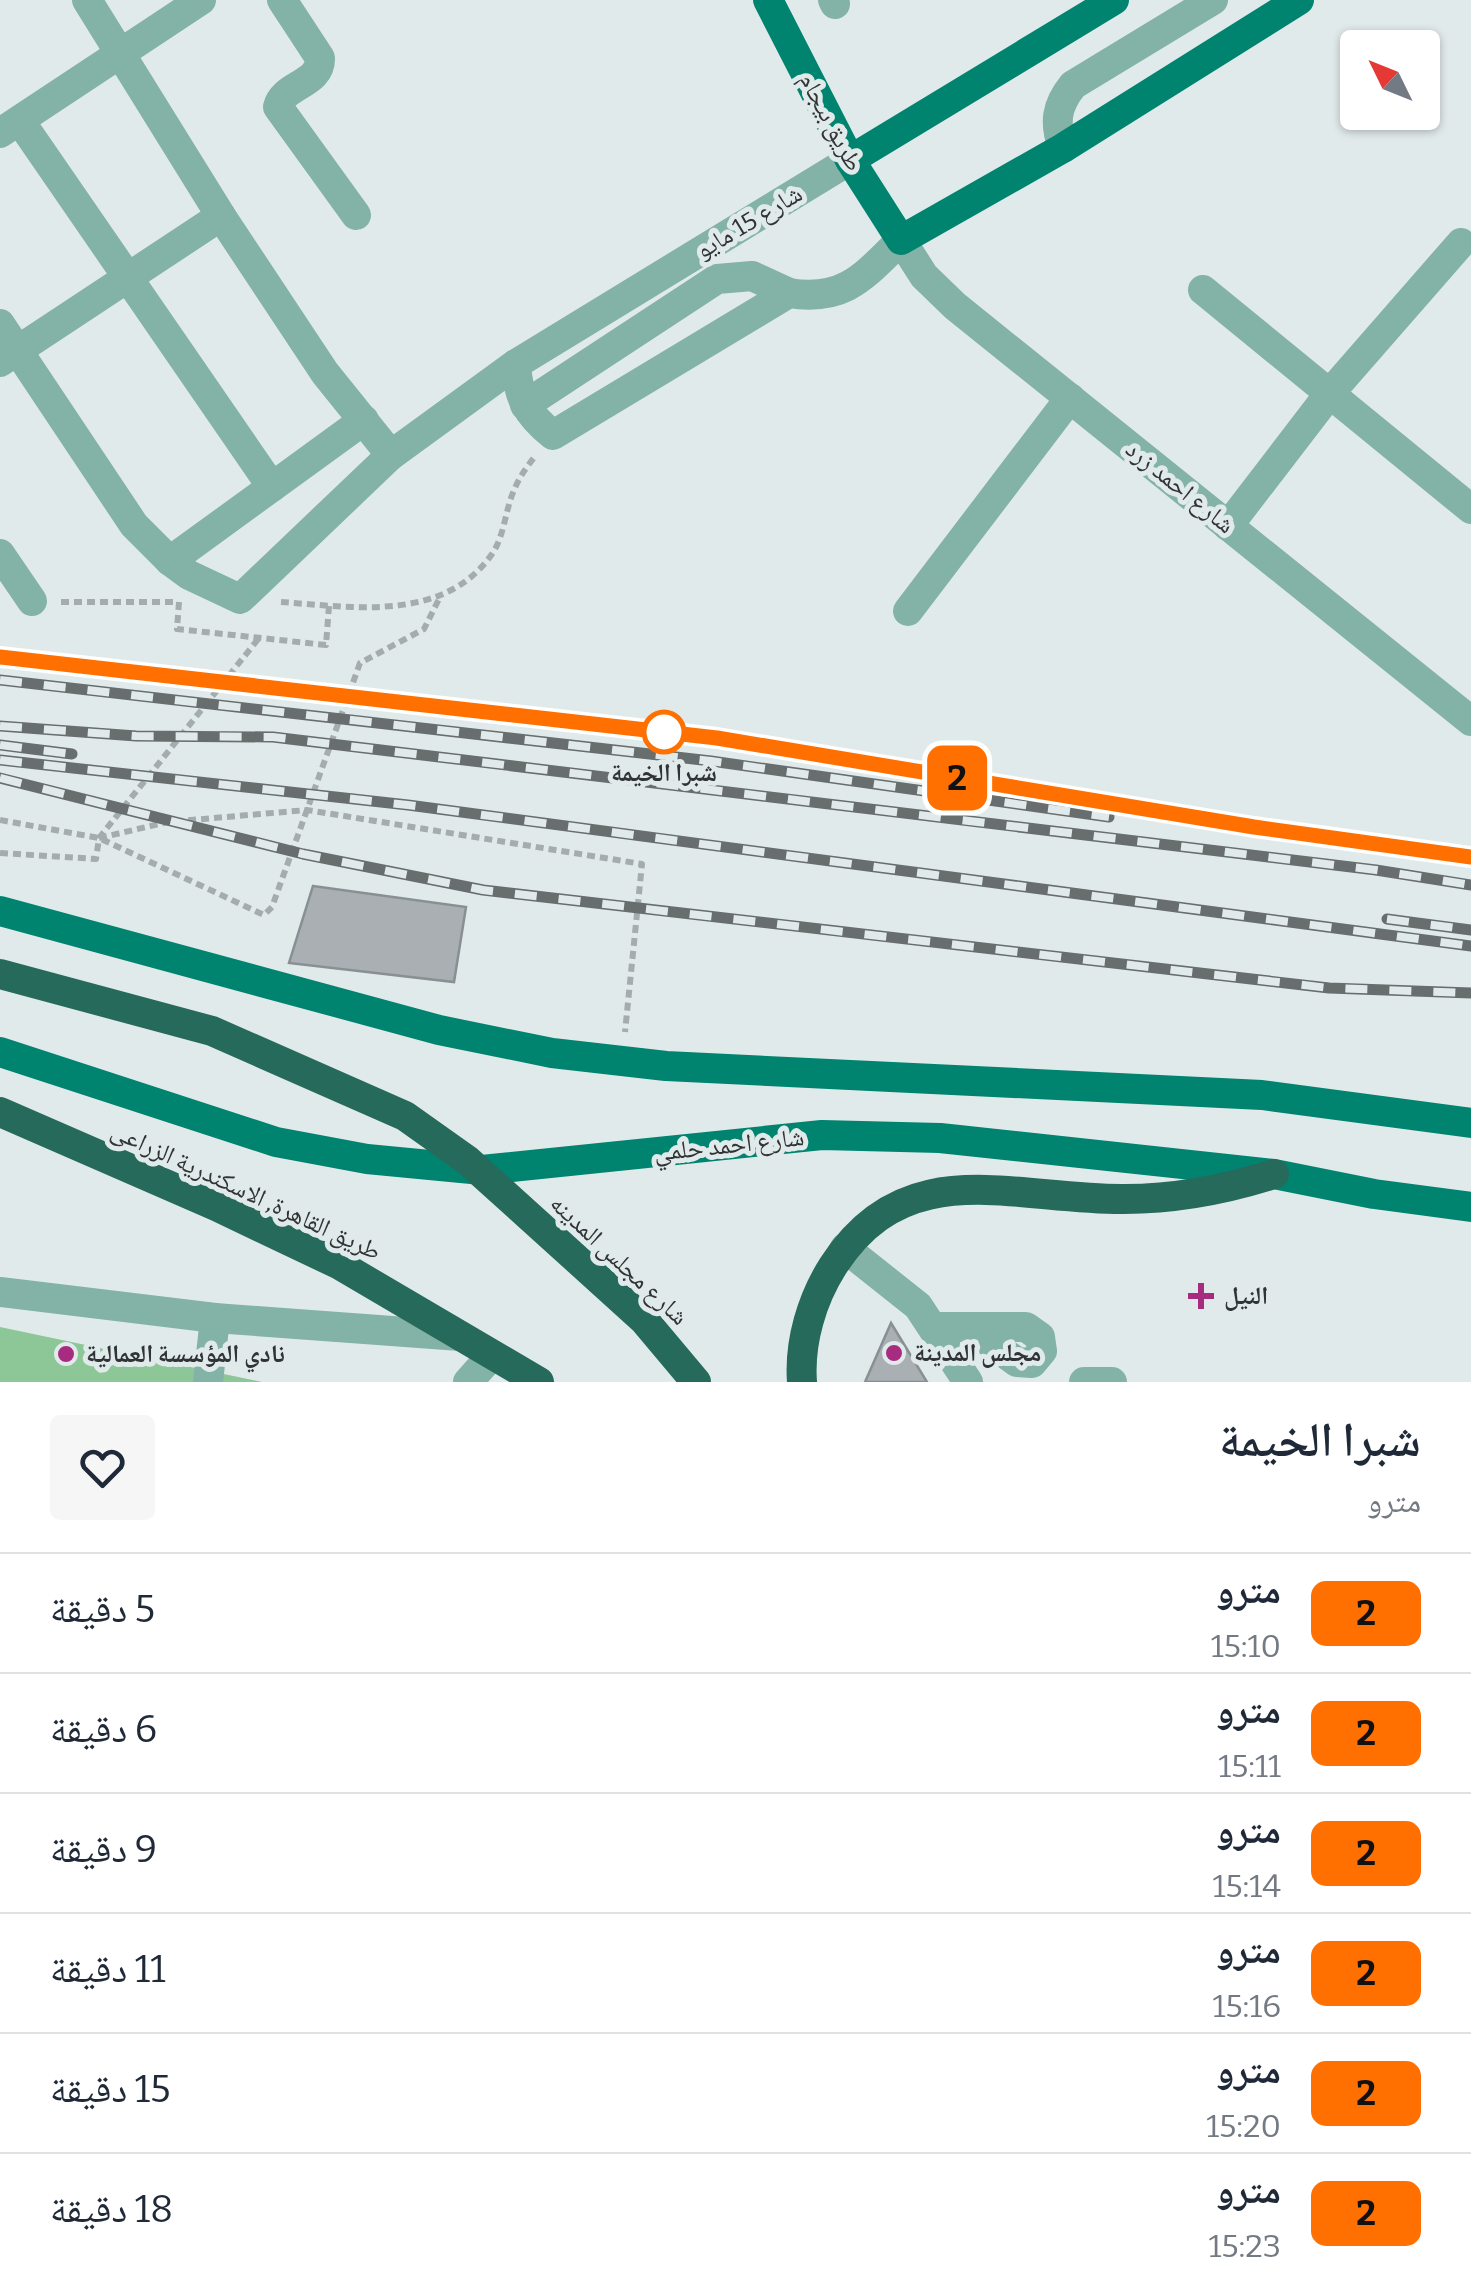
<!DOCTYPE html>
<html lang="ar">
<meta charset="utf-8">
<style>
body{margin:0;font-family:Bitter,"Noto Naskh Arabic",serif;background:#f6f6f7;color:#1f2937;direction:rtl;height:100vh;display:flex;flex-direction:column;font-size:38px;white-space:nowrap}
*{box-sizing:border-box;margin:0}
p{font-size:32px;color:#747a83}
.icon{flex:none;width:55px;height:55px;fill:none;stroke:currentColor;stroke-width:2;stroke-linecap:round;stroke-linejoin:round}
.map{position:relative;height:1382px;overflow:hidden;direction:ltr}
.side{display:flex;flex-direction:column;background:#fff;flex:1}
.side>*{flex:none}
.badge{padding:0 20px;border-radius:15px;font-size:35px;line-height:65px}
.needle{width:65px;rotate:313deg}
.fabs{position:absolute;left:1340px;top:30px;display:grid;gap:20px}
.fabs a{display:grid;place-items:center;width:100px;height:100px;border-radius:10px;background:#fff;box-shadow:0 2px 8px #0004;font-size:50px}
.map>.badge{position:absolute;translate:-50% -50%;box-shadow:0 0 0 5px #fff}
.round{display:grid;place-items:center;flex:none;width:105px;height:105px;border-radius:10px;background:#f6f6f7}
.headline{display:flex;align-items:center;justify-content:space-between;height:170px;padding:0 50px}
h1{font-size:48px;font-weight:600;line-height:75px}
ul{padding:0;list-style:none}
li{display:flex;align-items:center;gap:30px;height:120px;padding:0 50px;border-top:2px solid #e0e1e3}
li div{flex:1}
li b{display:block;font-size:38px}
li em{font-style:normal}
li .badge{min-width:110px;font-weight:700;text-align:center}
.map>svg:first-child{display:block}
</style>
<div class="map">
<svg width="1471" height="1382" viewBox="0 0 1471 1382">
<rect width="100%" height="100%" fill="#e1eaeb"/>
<!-- green -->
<path fill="#8dc697" d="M0,1327L262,1382H0Z"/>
<!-- building -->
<g fill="#a9afb3" stroke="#899093" stroke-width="2.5">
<path d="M313,886L466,907L454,982L289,963Z"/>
<path d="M891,1323L927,1382H865Z"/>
</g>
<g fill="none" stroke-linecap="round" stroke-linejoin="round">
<!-- path -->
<g stroke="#a5acad" stroke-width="6" stroke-dasharray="8 5" stroke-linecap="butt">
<path d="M61,602H174"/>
<path d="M179,602L177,629L326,645L329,606"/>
<path d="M281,602C352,607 444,623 492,554C505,535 505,509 515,488C520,476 528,465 536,455"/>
<path d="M0,820L99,838L264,915L272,907L360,663L424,629L440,597"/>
<path d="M99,838L168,822L307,810L642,864L625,1032"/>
<path d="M0,853L96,859L99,838L259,638"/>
</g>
<!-- minor -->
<g stroke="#83b2a6" stroke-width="30">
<path d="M87,0L221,216L325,373L391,455"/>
<path d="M282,0L320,58C321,85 283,84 278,107L356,215"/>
<path d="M833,0L835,4"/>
<path d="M20,121L272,487"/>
<path d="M0,133L201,0"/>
<path d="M1063,148C1054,123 1056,106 1073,85L1213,0"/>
<path d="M1203,290L1471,509"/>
<path d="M0,324L134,525L170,561L189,575L240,599L391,455L516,364L850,160"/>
<path d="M0,362L221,216"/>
<path d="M516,364C518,398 527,414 553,435L789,293C845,302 864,276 901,240L924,276L955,306L1471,721"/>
<path d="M525,405L717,279L752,276L789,293"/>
<path d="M1228,526L1330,393L1461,243"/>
<path d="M0,554L32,601"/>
<path d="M170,561L364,420"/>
<path d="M908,611L1070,398"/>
<path d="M845,1248L918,1306L968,1382"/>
<path d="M0,1292L215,1318L460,1336"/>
<path d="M934,1327H1026L1040,1337L1042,1351L1032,1363L1017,1362L970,1328"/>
<path d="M208,1382L215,1318"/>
<path d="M468,1382L492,1355"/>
<path d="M1084,1382H1112"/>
</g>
<!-- major -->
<g stroke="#00836f" stroke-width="30">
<path d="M768,0L850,160L901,240L1063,148L1299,0"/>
<path d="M850,160L1114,0"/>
<path d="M0,911L439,1030L552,1053L666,1066L1262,1095L1471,1123"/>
<path d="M0,1052L276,1142L367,1159L482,1170L822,1135L940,1138L1274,1174L1374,1194L1471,1207"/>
</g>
<!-- highway -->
<g stroke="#266a5c" stroke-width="30">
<path d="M0,974L212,1031L405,1116L467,1160L644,1320L696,1382"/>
<path d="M0,1112L216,1206L340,1265L539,1382"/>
<path d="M802,1382C799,1342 812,1299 833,1266C906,1152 1013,1200 1124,1199C1176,1199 1224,1190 1274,1174"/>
</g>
<!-- rail casing -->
<g stroke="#686d6e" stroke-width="11">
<g id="rail">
<path d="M0,657L717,738L1254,827L1471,857"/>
<path d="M0,680L711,761L1109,817"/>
<path d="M0,726L136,736L273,737L1376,870L1471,885"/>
<path d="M0,745L72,754"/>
<path d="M0,760L408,805L1471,946"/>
<path d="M0,778L303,854L483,890L1329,988L1471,993"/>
<path d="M1387,919L1471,930"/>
</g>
</g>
<!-- rail -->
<use href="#rail" stroke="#e1eaeb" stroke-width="8" stroke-dasharray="22" stroke-linecap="butt"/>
</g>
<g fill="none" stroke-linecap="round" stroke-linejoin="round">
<!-- line casing -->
<g stroke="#fff" stroke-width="22">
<path id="line" d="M0,657L717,738L1254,827L1471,857"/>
</g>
<!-- line -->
<use href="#line" stroke="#ff7000" stroke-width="15"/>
</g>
<!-- markers -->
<circle fill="#fff" stroke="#ff7000" stroke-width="5" cx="664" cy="732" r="20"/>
<g fill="#a72c80" stroke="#e1eaeb" stroke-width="4">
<path d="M1196 1281h10v10h10v10h-10v10h-10v-10h-10v-10h10z"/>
<circle cx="894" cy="1353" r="10"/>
<circle cx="66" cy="1354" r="10"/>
</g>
<g text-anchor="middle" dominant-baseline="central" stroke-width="10" stroke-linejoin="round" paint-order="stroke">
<!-- street labels -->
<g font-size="25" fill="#313435" stroke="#e1eaeb">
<text transform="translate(831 122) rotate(62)">طريق بيجام</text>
<text transform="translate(749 222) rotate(-31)">شارع 15 مايو</text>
<text transform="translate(1180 487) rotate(39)">شارع احمد زرد</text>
<text transform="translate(729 1145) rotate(-6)">شارع احمد حلمي</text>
<text transform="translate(246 1191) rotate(25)">طريق القاهرة, الاسكندرية الزراعى</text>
<text transform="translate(619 1260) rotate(43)">شارع مجلس المدينه</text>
</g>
<!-- stop labels -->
<g font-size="25" font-weight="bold" fill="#313435" stroke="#e1eaeb">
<text x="664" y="773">شبرا الخيمة</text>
</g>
<!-- poi labels -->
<g font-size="25" font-weight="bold" fill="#313435" stroke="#e1eaeb" text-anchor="start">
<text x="1224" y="1296">النيل</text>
<text x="914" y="1353">مجلس المدينة</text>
<text x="86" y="1354">نادي المؤسسة العمالية</text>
</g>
</g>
</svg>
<div class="fabs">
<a><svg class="needle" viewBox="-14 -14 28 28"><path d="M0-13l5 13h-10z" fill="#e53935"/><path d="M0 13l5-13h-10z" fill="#747a83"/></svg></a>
</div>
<b class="badge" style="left:957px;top:778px;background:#ff7000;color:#111">2</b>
</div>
<section class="side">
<div class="headline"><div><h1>شبرا الخيمة</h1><p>مترو</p></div><a class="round"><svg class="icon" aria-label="heart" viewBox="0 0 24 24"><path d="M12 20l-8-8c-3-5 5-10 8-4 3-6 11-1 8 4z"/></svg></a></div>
<ul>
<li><span class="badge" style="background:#ff7000;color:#111">2</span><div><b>مترو</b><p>15:10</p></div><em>5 دقيقة</em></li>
<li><span class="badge" style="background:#ff7000;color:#111">2</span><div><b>مترو</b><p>15:11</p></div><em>6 دقيقة</em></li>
<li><span class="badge" style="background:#ff7000;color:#111">2</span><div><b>مترو</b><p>15:14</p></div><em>9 دقيقة</em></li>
<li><span class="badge" style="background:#ff7000;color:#111">2</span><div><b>مترو</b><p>15:16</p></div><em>11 دقيقة</em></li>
<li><span class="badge" style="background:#ff7000;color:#111">2</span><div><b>مترو</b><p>15:20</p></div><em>15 دقيقة</em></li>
<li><span class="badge" style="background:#ff7000;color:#111">2</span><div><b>مترو</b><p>15:23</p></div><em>18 دقيقة</em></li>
</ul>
</section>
